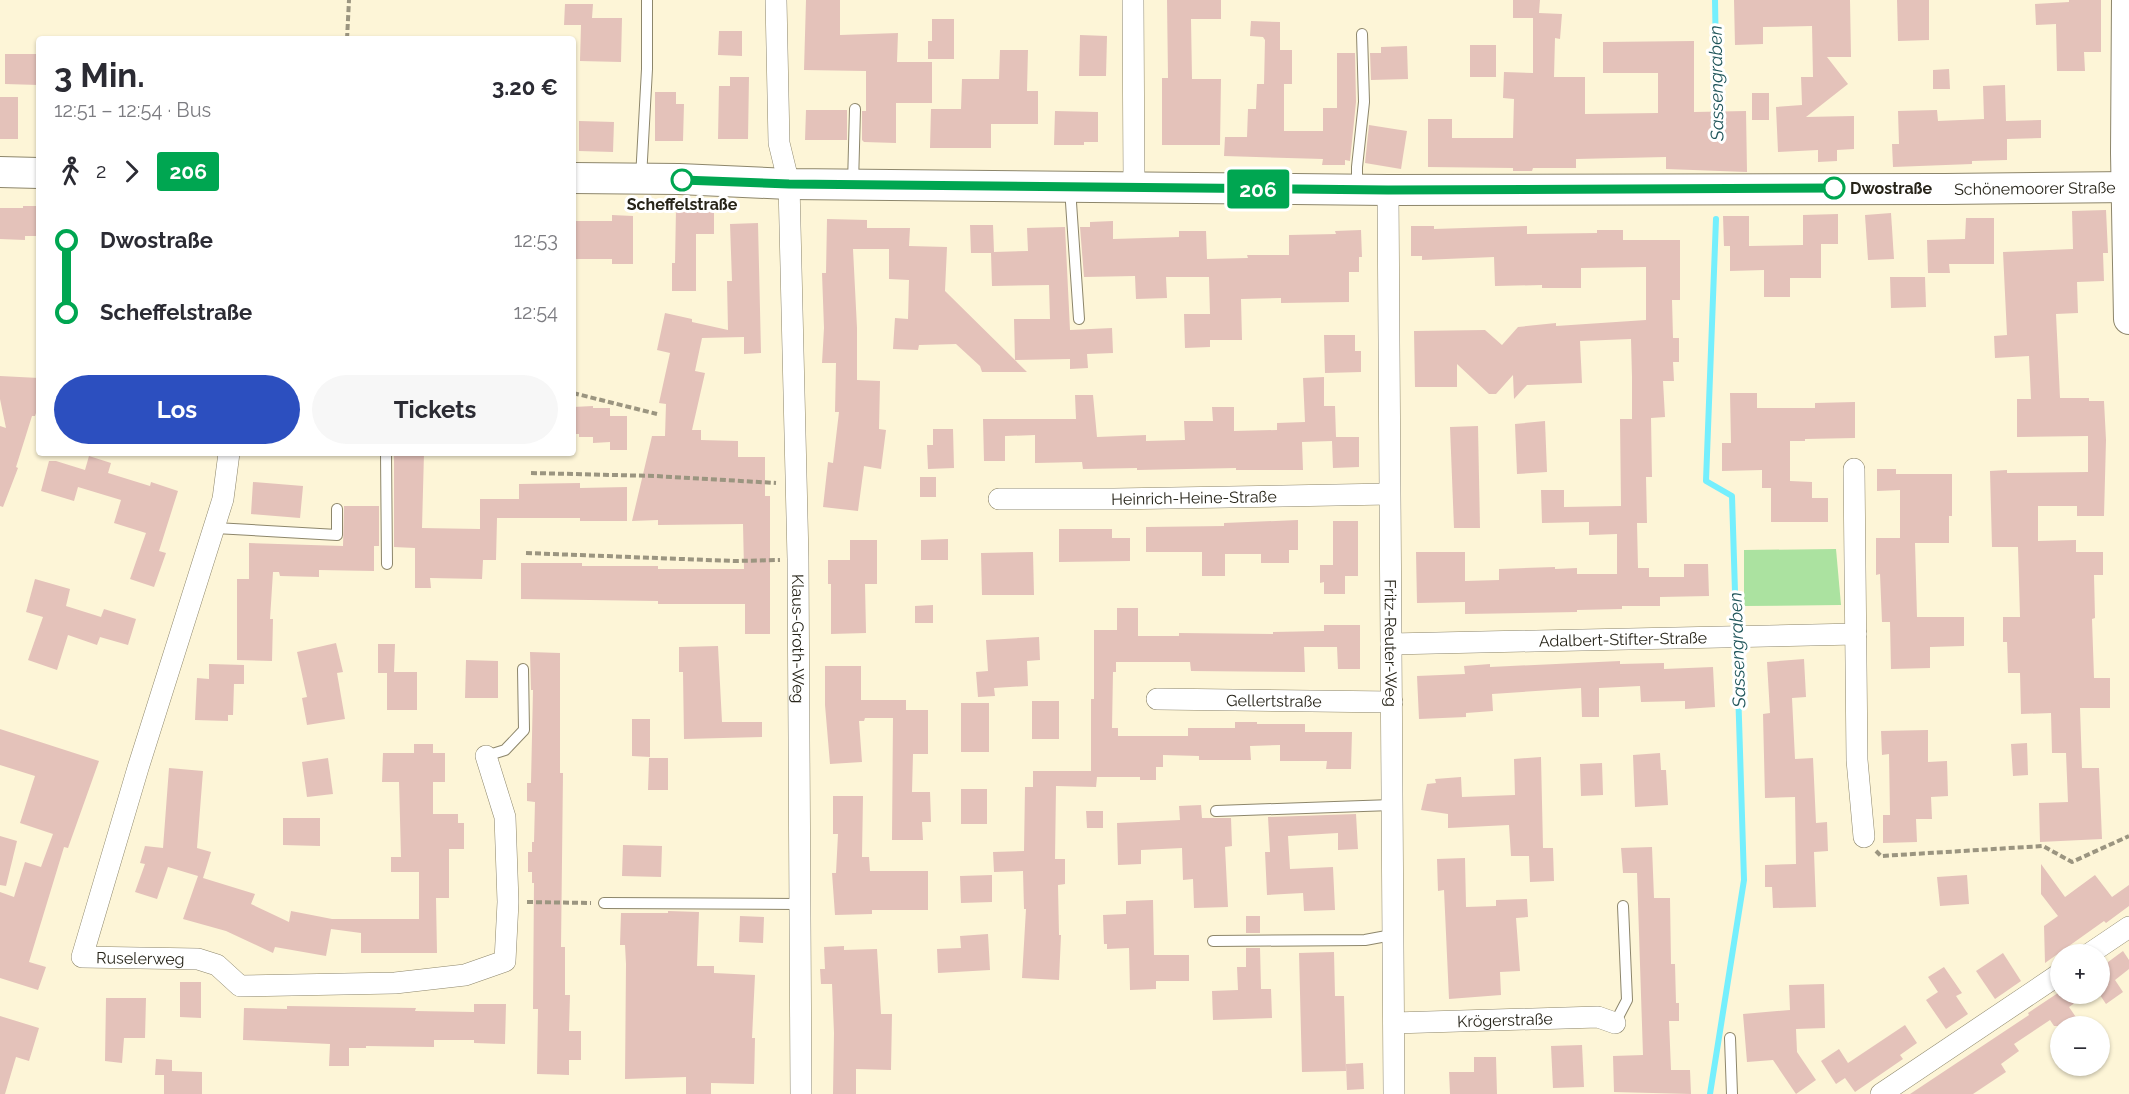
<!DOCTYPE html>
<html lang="de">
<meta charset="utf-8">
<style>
body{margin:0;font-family:Raleway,sans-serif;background:#f7f7f7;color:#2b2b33;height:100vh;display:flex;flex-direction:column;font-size:22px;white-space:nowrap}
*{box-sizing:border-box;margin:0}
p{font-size:20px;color:#7c7c81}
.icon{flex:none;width:33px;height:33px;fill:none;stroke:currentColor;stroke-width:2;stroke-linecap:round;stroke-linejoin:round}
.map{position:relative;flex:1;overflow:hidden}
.sheet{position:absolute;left:36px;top:36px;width:540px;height:420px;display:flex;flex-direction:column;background:#fff;border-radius:6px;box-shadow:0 2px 4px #0004}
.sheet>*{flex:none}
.badge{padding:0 12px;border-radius:4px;font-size:21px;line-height:39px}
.fabs{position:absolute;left:2050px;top:944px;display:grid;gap:12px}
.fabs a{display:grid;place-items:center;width:60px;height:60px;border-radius:50%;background:#fff;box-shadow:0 2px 4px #0004;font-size:30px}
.map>.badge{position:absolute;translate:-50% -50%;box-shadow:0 0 0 3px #fff}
.legs{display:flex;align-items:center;gap:9px;height:66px;padding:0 18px;font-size:20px}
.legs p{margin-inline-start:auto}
.head{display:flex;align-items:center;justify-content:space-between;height:102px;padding:0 18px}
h1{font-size:33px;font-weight:700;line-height:45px}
.cta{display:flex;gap:12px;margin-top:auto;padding:12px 18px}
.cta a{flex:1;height:69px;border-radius:36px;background:#2c4fbf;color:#fff;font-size:24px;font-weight:700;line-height:69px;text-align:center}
.cta a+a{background:#f7f7f7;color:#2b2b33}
ul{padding:0 18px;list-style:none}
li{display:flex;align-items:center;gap:21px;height:72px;font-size:22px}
li i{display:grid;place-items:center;width:9px;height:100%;margin:0 8px;background:currentColor}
li i::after{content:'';width:15px;height:15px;margin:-8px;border:4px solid;border-radius:50%;background:#fff}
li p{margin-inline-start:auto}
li:first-child i{background:linear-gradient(#0000 50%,currentColor 0)}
li:last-child i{background:linear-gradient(currentColor 50%,#0000 0)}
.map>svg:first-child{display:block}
</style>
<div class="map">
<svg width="2129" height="1094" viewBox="0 0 2129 1094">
<rect width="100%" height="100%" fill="#fdf5d7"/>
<!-- green -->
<path fill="#abe2a0" d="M1836,549L1841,605L1744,606V550Z"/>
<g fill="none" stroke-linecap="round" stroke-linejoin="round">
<!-- stream -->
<g stroke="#75effd" stroke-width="6">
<path d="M1715,0L1717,118"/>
<path d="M1710,1094L1744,880L1732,496L1706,481L1716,219"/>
</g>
</g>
<!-- building -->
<g fill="#e4c2ba">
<path d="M806,0H840V35L898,33L897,62H932V103H896V143L864,142L862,140V111H866V71L804,70Z"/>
<path d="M1167,0H1221V19H1191L1192,79H1221L1220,145H1162V78H1168Z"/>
<path d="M1513,0H1540L1539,13L1562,14L1560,39L1555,38L1554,77H1585V114L1658,113V73H1603V42L1694,41V112L1746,111L1747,172L1666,169V157L1576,159V168H1533L1532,171H1513V168L1428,167V119H1452V138H1513L1514,99L1503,98L1504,72L1533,73V18H1513Z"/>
<path d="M1734,0H1850L1851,57H1827L1848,84L1806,117L1854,116V149L1837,150V161L1818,162V150L1778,152L1776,107L1802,105L1801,77H1813L1812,26L1763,27V44L1735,45Z"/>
<path d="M1897,0H1929V40L1898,41Z"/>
<path d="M2069,0H2101V52H2084L2085,71H2057L2056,24L2036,25L2035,4L2069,2Z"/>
<path d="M565,4H593L592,18H622L621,62L580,61L581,25H564Z"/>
<path d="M932,19H954V59H928V41H932Z"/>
<path d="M1251,21L1280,22V50H1292V84H1284V131H1323V108H1337V53H1355L1356,102L1350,161L1345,160V165H1322L1323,159L1224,156L1225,137H1247L1248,109H1256L1257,84H1264L1265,40L1263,37L1250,36Z"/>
<path d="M719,31H742V56L718,55Z"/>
<path d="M1080,35L1107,36L1106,76H1079Z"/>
<rect x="1470" y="45" width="26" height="32"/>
<path d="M1407,46L1408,79L1371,80L1370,53H1381V47Z"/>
<path d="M1000,50H1028L1027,91H1038V124H991V148H930L931,109H961L962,79H999Z"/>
<path d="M5,54H39V85L5,84Z"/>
<path d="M1949,69L1950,89H1933V70Z"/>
<path d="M730,77H749L748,139H718L719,86H730Z"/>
<path d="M2005,85L2006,121L2041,120V138L2007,139V160L1972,161V164L1893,167L1892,144H1899L1898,111L1937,110L1938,121L1984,119L1983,86Z"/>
<path d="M655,92H676V104H684L683,141H655Z"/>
<rect x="1752" y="93" width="17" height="27"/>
<rect x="0" y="97" width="18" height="42"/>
<path d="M806,110H847V140H805Z"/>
<path d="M1055,111L1098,112V142H1084V145H1054Z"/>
<path d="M579,121L614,122L613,152L579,151Z"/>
<path d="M1369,125L1407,131L1401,169L1365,163Z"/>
<path d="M23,206H39V236H25V240L0,239V208H23Z"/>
<path d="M676,209H714V234H696V291H672V263H675Z"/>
<path d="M2106,210L2108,253H2103L2104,281L2077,282L2078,313L2056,314L2060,398H2089V401H2104L2106,440L2104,516H2077V506H2038V541L2076,540V552H2103V575H2094L2095,618L2092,619L2094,678H2110V708H2080L2082,768H2099L2102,839L2040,842L2039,803L2068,802L2066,753H2052L2051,713L2021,714L2020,673H2008L2007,642H2003V617H2020L2018,547H1992L1990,471L2007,470V473L2088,472V436L2017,437V399H2031L2029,356L1995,358L1994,336L2007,335L2003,252L2073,249L2072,211Z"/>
<path d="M1891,213L1894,259L1868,260L1865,215Z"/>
<path d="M1838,214V244H1821V278H1790V297H1764V270L1730,271V246H1724L1723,216H1749V246L1803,245V215Z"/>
<path d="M612,215L633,216V264H612V259H573V221H612Z"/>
<path d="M1966,218H1994V264H1949L1950,273H1928L1927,240L1965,239Z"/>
<path d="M827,219L867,220V228H910L909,246L947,247L945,291L1027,372H982L980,366L956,344L919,345L918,350L893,349L895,318L908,319L909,280L889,279V249H853L857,328V380L880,381L879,429L886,430L881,469L864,466L858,511L823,507L828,462L833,463L839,412H835L836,363H822L824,328L822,273H826Z"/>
<path d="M1113,221V239L1179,237V231H1206L1207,259L1248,258L1247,255H1289V235L1336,234L1335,231L1361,230L1362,257H1359V272H1349V302L1281,303V298L1241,299L1242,340H1210V347L1185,348L1184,314H1210L1209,277H1166L1167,298L1136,299L1135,276L1084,277L1080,227H1090V222Z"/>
<path d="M758,223L761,353L744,354V337L702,338L695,371L705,373L692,430H701V440L738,441V457H765V496H770V634H745V604H658V601L521,599V563H582V566H658V569H744L743,524L658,525V520L632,521L652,436H665L666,404L659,403L670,353L657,350L665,313L692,319V322L728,330L727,281H732L730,224Z"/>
<path d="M970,225H993L994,252L1028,251L1027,228L1065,227L1070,330L1112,328L1113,353L1087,354L1088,368L1070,369V359L1015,360L1014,319H1050L1049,285L992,286L991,253H971Z"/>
<path d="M1411,226H1434V229L1527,226V234L1597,233V230H1623V240H1680V300H1672L1673,338H1679V362H1673L1674,381H1663L1665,417L1651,418L1652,477H1646L1647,523H1637L1638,568H1649V577H1684V564H1708L1709,596L1660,597V606H1622V609L1577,610V612L1465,614V602L1417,603L1416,552H1465V581L1499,580V569L1555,567V569L1577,568V574H1617V534L1589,535V522L1542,523L1541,490H1564V507L1621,506L1620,419H1632V377L1631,339L1580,341L1582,383L1527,385L1514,399L1513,375L1496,394H1489L1457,364V387H1415L1414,331L1485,330L1502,345L1518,327L1556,323V326L1646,320V267L1581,268V288H1542V285L1495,286L1494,257L1422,260V256H1411Z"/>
<path d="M1890,277H1925L1926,307L1891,308Z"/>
<path d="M1324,335H1355V351H1361V372L1325,373Z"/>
<path d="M0,376L39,378V404L35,416H32L16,467L18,468L3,507L0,506V426L6,428L0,399Z"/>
<path d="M1324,377V406H1335L1336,437H1359V467L1333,468L1332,441L1302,442L1303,470H1236V468L1137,470V468L1083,469L1082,462L1035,463V435L1005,436V461H984L983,419H1076L1075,395H1093L1097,437L1146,435V441L1185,440L1184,421H1213L1212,407H1234V431L1277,430V423L1305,422L1303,378Z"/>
<path d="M1730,393H1757V408H1815V403L1855,402V438L1805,439V441H1790V481L1812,482V498H1828V522H1771V488H1762V470L1722,471V443H1731Z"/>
<path d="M593,406V408H610V416H627V450H610V442L593,443V437H579V434H573V407Z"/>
<path d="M1545,421L1547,472L1517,474L1515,424Z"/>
<path d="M1478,426L1480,528H1454L1450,427Z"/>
<path d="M933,429H953L954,468L928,469L927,445H933Z"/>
<path d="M394,453H424L422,528L480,529V499H519V484L580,483V488L627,487V521H580V518H497L496,560H483L482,579L430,578L431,588H415V548L394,547Z"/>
<path d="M89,456L111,463L108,473L150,486L151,482L178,491L159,551L166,553L154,587L130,579L146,533L114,523L121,500L78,487L74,501L41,491L49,461H56L85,470Z"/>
<path d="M1877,469H1896V474H1952V516H1949V543H1915L1917,617H1964V646L1930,647V668L1891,669L1890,622H1882L1880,574L1876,575V538H1900V490L1877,491Z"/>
<rect x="920" y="477" width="16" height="20"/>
<path d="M253,482L303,486L300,518L251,514Z"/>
<path d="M344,506H379V546H374V571L319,570V577L280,576L279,572H273L270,619H273L272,661L237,660V579H249V543L343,546Z"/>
<path d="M1298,520V550H1289V563H1261V554H1225V576H1202V552H1146V527L1224,526V523Z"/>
<path d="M1333,521H1358V576H1345V594H1324V582L1320,583V565H1333Z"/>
<path d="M1059,529H1112V538H1130V561L1059,562Z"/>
<path d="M948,539V560H921V540Z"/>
<path d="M850,540H877V584H865L866,633L831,634V584H828V560H850Z"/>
<path d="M1033,552L1034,595H982L981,553Z"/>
<path d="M35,579L70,589L66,606L101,617L104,609L136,619L128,645L100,637L97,645L68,635L57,670L28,660L43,617L26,612Z"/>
<path d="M933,605V623H915V606Z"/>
<path d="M1117,608H1138V636H1179V633L1273,634V632L1324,631V625H1360V669H1338L1337,647H1304L1305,672L1191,671L1190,662H1116V672H1113L1112,728H1118V736H1188V728H1235V722H1257V724H1305V732H1352L1351,769H1326L1327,761H1280V745L1250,746L1251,760H1199V756L1163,755V767H1156V780H1140V777H1097L1096,787L1056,786L1055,859H1065V884L1058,885L1059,935H1061L1059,980L1022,978L1026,909H1024L1023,871L994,872L993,852L1024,851L1025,787H1033V771H1091V699H1094V630H1117Z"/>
<path d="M1039,637L1040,660L1027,661L1028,686L994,688L995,696L978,697L976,672L988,671L986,640Z"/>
<path d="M336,643L343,672L337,673L345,719L307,725L302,698L307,697L297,652Z"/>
<path d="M378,644H395L394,672H417V710H387V673H378Z"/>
<path d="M718,646L722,722H762V737L684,739L683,672H679V647Z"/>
<path d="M530,652L560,653V773H563L561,947H565V995H570L569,1031H581V1060H569V1075L537,1074L538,1009H533L534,883H532V872H528V852H532V842H534L535,802L527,801V783H531L533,690H531Z"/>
<path d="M1804,659L1806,697L1792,698L1795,759L1813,758L1816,823L1827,822L1828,851L1814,852L1816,907L1773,908L1772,887H1765V865L1796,864L1795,797L1765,798L1763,714L1770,713L1767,662Z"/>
<path d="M466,660L498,661V698H465Z"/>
<path d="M1620,661V664L1664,663V669L1713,667L1715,707L1685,709V701L1641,702L1640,686L1599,688V717H1582L1581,688L1492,694L1493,711L1466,713V717L1419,719L1417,676L1465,674L1464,666L1490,664V667Z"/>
<path d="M209,664L244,665V684H234L233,715H228V721L195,720L197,678L209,679Z"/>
<path d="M825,666H861V700H906V710H928V754H913L912,792H930L931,822H922L923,840H892L893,718H865L864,721H859L862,762L830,764L825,705Z"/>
<rect x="1032" y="701" width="27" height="38"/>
<rect x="961" y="703" width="28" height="49"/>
<path d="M632,719H650V757L632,756Z"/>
<path d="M0,729L99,761L68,848L64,847L29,962L46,967L38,990L0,978V892L14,897L25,862L41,867L53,834L20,823L35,776L0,765Z"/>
<path d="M1928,730V762L1947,761L1948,796L1931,797L1932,819H1916L1917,842L1883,843V815H1890L1889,754L1882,755L1881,731Z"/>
<path d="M2027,743L2028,775L2013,776L2011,744Z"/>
<path d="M414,744H433V753H445V782H433V814H458V823H464V849H449V898H436L437,953H361V933L331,929L326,956L275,947L273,953L226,931L183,919L198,876L168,867L157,899L135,892L145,864L140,863L145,846L163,848L169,768L203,771L197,848L211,852L203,878L255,894L251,904L289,922L291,911L332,919H419V872H391V857H401L399,782H382L383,753H414Z"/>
<path d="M1660,753L1661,770H1666L1668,805L1635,807L1633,755Z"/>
<path d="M1541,757L1543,848H1553L1554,881L1530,882L1529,856H1511L1509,825L1448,828V814L1421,810L1427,784L1436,783L1435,779L1461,777L1462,797L1515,795L1514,759Z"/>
<path d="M328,758L333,794L307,797L302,762Z"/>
<path d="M649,758H668V790H648Z"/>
<path d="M1602,763L1603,795L1581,796L1580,764Z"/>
<rect x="961" y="789" width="26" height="35"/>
<path d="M833,796H863L862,857H869L870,871H928V910H872V914L835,915L832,873H836L838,834H833Z"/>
<path d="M1201,805L1202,818H1231L1232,846L1225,847L1228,907L1194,908L1193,879L1183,880L1182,848L1141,850V864L1118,865L1117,823L1180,820L1179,806Z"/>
<path d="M1086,811H1103V828H1087Z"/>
<path d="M1356,814L1358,849L1338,850V833L1288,836L1290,869L1333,867L1335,910L1304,911L1303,893L1267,895L1265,852H1270L1268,817Z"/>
<path d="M283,818H320V846L283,845Z"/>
<path d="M0,836L17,841L6,886L0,885Z"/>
<path d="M623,845L662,846L661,877L622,876Z"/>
<path d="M1652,847L1654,898H1670L1671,964H1675L1676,1003H1679V1021H1669L1671,1070H1690L1691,1094L1614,1092L1613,1056L1643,1055L1637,873H1623L1621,848Z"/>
<path d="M1465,858L1466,907L1496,906V900L1527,899L1528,917L1516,918L1520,971L1500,972L1501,995L1449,999L1444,890L1438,891L1437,859Z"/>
<path d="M2041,864L2065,897L2095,875L2112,897L2129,885V906L2106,923L2104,921L2045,963L2044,926L2058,916L2041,894Z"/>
<path d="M992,875V902L961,903L960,876Z"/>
<path d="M1967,875L1969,904L1940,906L1937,877Z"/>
<path d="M1153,900L1154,955H1189V981H1156V989L1130,990L1129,948L1107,949V944H1104L1103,915L1126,914V901Z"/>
<path d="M668,911L699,912L697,966H714V973L755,975L752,1038H755L754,1084L711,1083V1094H686V1077L625,1079L626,964L625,945H620L621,913H668Z"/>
<path d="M740,916L764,917L763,943L739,942Z"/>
<rect x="1246" y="916" width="14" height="17"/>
<path d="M988,934L990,970L938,973L937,949L961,948L960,936Z"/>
<path d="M844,946V950L877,949L881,1014H892L891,1070L856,1069V1094H833L834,1033L832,984H821L820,969H825L824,947Z"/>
<path d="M1246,948H1260L1261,989H1271L1272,1018L1213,1020L1212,991L1238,990L1237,967H1246Z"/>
<path d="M2123,951L2129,960V969L2115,980L2123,992L2106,1004L2100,995V962L2104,965Z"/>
<path d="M1334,952L1335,996H1344L1346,1071L1302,1072L1299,953Z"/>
<path d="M2003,953L2021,981L1995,999L1976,971Z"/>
<path d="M1944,967L1962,993L1956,996L1968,1014L1946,1029L1926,1000L1938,992L1928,977Z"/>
<path d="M180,982H201V1018L180,1017Z"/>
<path d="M1824,984L1825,1028L1796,1029L1797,1052L1816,1080L1796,1094L1773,1060L1747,1062L1743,1014L1790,1010L1789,985Z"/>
<path d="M2058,993H2089L2069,1007L2082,1026H2054L2050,1020L2014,1044L2019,1051L2001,1064L2006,1072L1973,1094H1910L2029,1015L2028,1013Z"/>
<path d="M106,998H146L145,1038H124L122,1063L105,1061Z"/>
<path d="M474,1004H506L505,1044L474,1043V1040H434V1047L366,1046V1048H349V1066H329L330,1044L243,1040L244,1008L287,1009V1006L416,1008L415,1011L474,1012Z"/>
<path d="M0,1016L39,1028L29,1061L16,1057L5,1094H0Z"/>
<path d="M1905,1025L1917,1043L1900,1055L1903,1059L1855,1092L1845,1078L1836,1084L1821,1061L1839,1049L1848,1063Z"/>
<path d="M1582,1045L1584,1087L1553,1088L1551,1046Z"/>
<path d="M1474,1057H1496L1497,1094H1450L1449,1072H1474Z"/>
<path d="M156,1059L172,1060V1071L202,1072V1094H164V1075H155Z"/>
<path d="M1363,1063L1364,1089L1347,1090L1346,1064Z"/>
</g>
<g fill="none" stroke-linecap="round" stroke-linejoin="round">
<!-- lane casing -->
<g stroke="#8d866b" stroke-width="12">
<g id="lane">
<path d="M641,178L647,69V0"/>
<path d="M853,184L855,109"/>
<path d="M1357,187V167L1364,102L1362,34"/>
<path d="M1070,188L1079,319"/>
<path d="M386,453L387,564"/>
<path d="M215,528L337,535V509"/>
<path d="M486,756L505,750L524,730L523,669"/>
<path d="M1216,811L1392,805"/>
<path d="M604,903L799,904"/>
<path d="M1213,941L1365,940L1392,935"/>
<path d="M1615,1023L1627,1000L1623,906"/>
<path d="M1730,1038L1732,1094"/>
</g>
</g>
<!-- street casing -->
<g stroke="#8d866b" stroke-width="22">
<g id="street">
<path id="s1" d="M776,0L779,143L789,184L798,559L801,1094"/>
<path d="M1133,0L1134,187"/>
<path id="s2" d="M1388,190L1394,1094"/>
<path id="s3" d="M229,453L223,499L138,768L82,957L198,959L217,965L240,986L395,983L465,975L505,961L508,902L505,817L486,756"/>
<path d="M1854,469L1857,760L1864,837"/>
<path id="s4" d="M999,499H1114L1389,494"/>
<path id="s5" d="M1391,644L1856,634"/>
<path id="s6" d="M1157,699L1392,702"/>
<path d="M2089,954L2129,927"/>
<path id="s7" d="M1394,1023L1598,1017L1615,1023"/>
<path d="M1881,1094L2061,973"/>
</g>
</g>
<!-- secondary casing -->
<g stroke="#8d866b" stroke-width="32">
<g id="secondary">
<path d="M2127,0L2126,153L2129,319"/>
<path d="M0,172L39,173"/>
<path id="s8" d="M573,178L679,179L789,184L1388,190L1945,189L2129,187"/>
</g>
</g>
<!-- path -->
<g stroke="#9b9580" stroke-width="4" stroke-dasharray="6 3" stroke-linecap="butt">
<path d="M347,39L349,0"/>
<path d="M573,393L657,414"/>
<path d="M531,473L655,476L776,483"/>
<path d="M526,553L734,561L780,560"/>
<path d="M1876,851L1881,856L2043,846L2072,862L2129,836"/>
<path d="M527,902L591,903"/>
</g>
<!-- lane -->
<use href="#lane" stroke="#fff" stroke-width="10"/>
<!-- street -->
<use href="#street" stroke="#fff" stroke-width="21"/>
<!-- secondary -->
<use href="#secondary" stroke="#fff" stroke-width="30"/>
</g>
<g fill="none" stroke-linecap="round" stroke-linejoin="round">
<!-- line-1 casing -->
<g stroke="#fff" stroke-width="14">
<path id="line-1" d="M682,180L789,184L1388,190L1834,188"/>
</g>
<!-- line-1 -->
<use href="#line-1" stroke="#00a651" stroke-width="9"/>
</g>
<!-- markers -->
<g fill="#fff" stroke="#00a651" stroke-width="3">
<circle cx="682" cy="180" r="10"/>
<circle cx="1834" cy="188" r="10"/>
</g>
<g text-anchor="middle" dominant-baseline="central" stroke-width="6" stroke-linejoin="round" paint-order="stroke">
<!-- stop labels -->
<g font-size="16" font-weight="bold" fill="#272419" stroke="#fff" text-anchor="start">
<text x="1850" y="188">Dwostraße</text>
<text x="682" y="204" text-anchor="middle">Scheffelstraße</text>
</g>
<!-- street labels -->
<g font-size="16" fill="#272419" stroke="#fff">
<text stroke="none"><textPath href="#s8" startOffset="1462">Schönemoorer Straße</textPath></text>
<text stroke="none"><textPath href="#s4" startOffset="195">Heinrich-Heine-Straße</textPath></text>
<text stroke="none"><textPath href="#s1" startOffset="640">Klaus-Groth-Weg</textPath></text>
<text stroke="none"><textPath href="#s5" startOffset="232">Adalbert-Stifter-Straße</textPath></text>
<text stroke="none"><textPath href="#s2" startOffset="453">Fritz-Reuter-Weg</textPath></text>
<text stroke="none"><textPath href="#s6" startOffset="117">Gellertstraße</textPath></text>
<text stroke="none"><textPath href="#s3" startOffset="584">Ruselerweg</textPath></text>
<text stroke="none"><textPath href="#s7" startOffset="111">Krögerstraße</textPath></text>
</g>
<!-- water labels -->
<g font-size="18" font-style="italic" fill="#20565b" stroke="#fff">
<text transform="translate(1716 83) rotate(-91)">Sassengraben</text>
<text transform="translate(1737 650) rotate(-92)">Sassengraben</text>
</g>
</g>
</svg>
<div class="fabs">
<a>+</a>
<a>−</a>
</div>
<b class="badge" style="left:1258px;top:189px;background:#00a651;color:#fff">206</b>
<section class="sheet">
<div class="head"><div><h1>3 Min.</h1><p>12:51 – 12:54 · Bus</p></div><b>3.20 €</b></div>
<div class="legs"><svg class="icon" aria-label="walk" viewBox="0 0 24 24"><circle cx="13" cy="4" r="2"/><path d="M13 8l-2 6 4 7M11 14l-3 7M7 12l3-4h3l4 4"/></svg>2<svg class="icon" aria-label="forward" viewBox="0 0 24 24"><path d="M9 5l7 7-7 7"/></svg><b class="badge" style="background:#00a651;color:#fff">206</b></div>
<ul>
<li><i style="color:#00a651"></i><b>Dwostraße</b><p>12:53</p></li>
<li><i style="color:#00a651"></i><b>Scheffelstraße</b><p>12:54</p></li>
</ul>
<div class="cta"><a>Los</a><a>Tickets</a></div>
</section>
</div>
